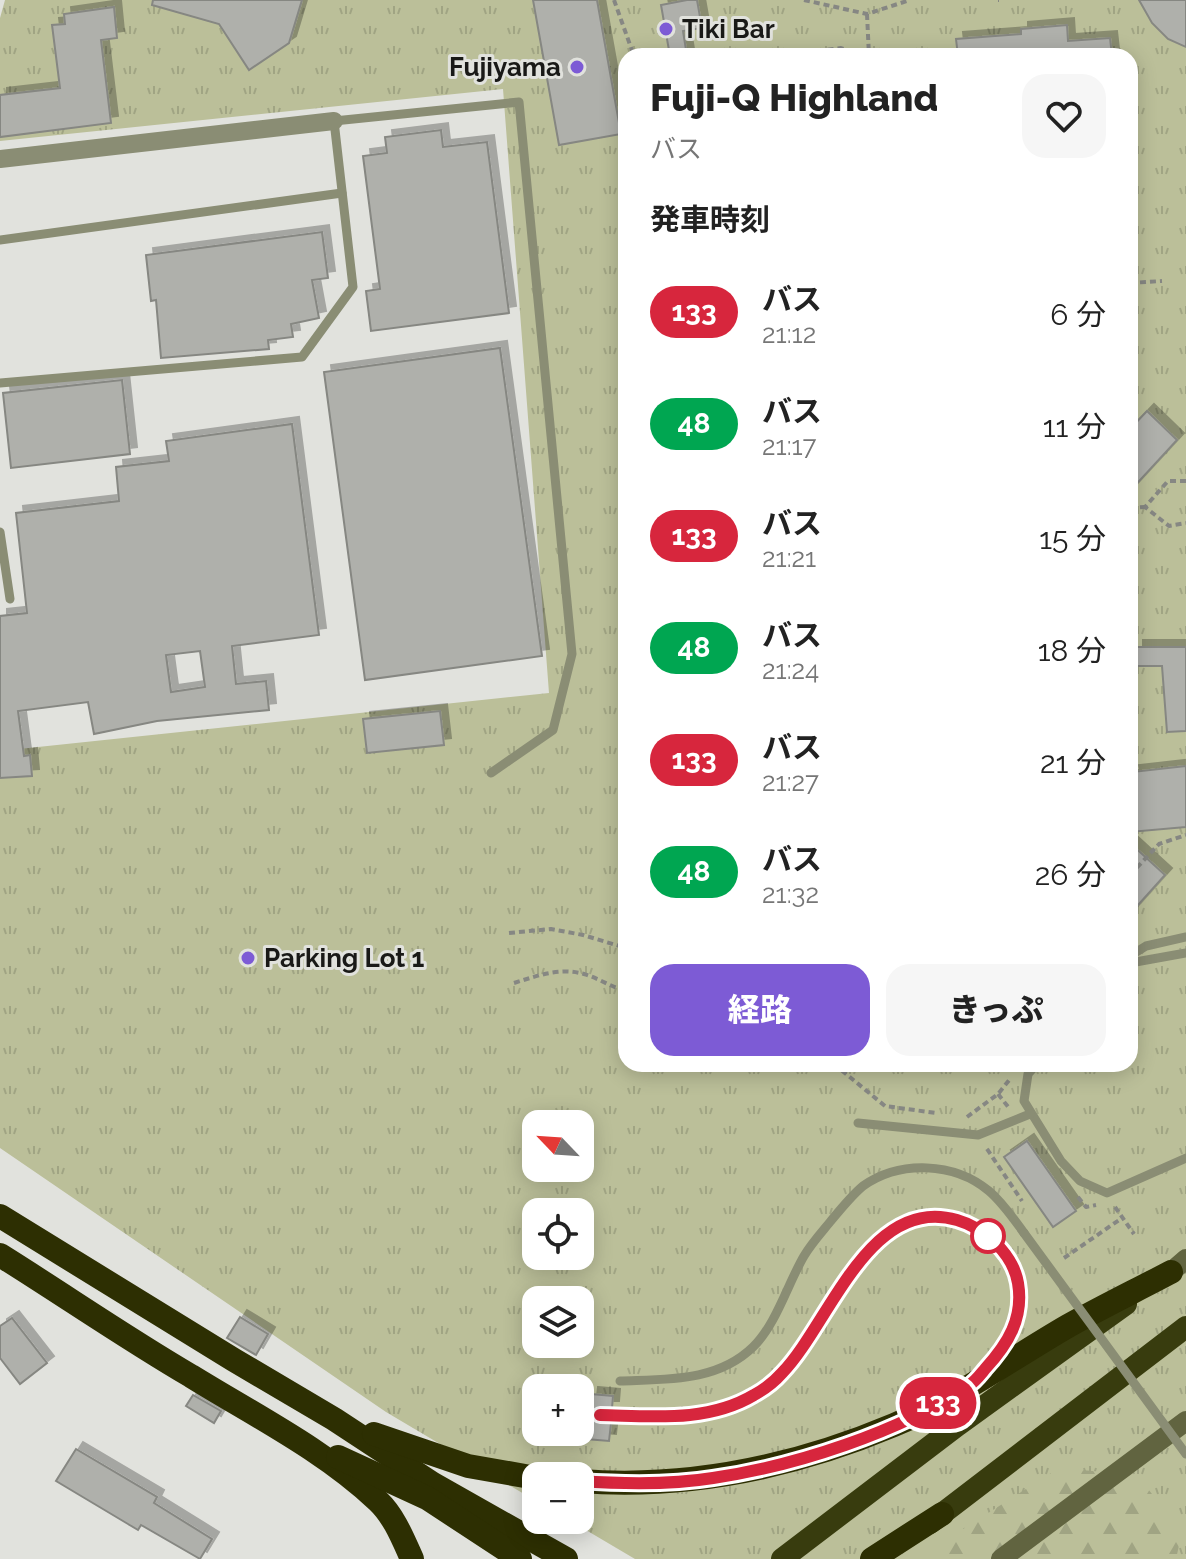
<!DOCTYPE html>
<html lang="ja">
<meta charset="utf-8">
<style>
body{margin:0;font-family:Raleway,"Noto Sans JP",sans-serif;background:#f6f6f6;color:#222;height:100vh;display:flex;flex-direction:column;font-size:30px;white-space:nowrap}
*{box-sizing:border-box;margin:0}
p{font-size:26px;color:#767676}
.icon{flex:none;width:44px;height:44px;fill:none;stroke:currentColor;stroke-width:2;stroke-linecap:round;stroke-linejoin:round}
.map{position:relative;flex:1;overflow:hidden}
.drawer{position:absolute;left:618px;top:48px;width:520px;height:1024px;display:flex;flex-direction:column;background:#fff;border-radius:24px;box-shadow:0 4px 20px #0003}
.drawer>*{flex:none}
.badge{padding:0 16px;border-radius:26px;font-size:28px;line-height:52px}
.needle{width:52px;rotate:295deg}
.controls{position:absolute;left:522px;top:1110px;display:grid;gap:16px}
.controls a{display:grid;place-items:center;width:72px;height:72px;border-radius:16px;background:#fff;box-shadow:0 4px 20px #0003;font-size:40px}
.map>.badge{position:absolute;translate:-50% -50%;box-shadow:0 0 0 4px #fff}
h2{padding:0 32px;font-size:30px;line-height:72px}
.round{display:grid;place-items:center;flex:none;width:84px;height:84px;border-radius:24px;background:#f6f6f6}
.head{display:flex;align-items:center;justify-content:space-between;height:136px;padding:0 32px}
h1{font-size:38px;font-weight:800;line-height:60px}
.primary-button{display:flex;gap:16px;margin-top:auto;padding:16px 32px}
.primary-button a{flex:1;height:92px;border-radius:24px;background:#7d5bd5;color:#fff;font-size:32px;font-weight:800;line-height:92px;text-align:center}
.primary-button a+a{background:#f6f6f6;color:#222}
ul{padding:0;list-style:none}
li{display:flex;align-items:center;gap:24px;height:112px;padding:0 32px}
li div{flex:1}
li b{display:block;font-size:30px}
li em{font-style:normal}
li .badge{min-width:88px;font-weight:700;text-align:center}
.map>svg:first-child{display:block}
</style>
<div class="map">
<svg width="1186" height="1559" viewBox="0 0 1186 1559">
<defs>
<pattern id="grass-tufts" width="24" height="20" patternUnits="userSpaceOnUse" patternTransform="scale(2)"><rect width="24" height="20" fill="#bbbf99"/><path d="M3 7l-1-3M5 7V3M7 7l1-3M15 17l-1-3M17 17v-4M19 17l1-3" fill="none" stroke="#a0a483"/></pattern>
<pattern id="forest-firs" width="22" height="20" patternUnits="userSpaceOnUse" patternTransform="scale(2)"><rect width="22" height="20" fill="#bbbf99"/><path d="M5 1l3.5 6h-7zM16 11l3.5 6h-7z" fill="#a0a483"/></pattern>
<filter id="shadow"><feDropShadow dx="7" dy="-7" stdDeviation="0" flood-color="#0004"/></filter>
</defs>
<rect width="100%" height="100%" fill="#e1e2dd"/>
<!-- grass -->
<path fill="url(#grass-tufts)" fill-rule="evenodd" d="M5,0H1186V1559H635L569,1520H580V1476H536V1501L386,1412L0,1148V751L549,693L503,89L0,141V18ZM626,56H1130V1064H626ZM536,1124H580V1168H536ZM536,1212H580V1256H536ZM536,1300H580V1344H536ZM536,1388H580V1432H536Z"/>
<!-- forest -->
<path fill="url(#forest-firs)" d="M1059,1468L1137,1475L1182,1532L1176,1559H916Z"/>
<!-- building -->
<g fill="#afb0ab" stroke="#868782" stroke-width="2" fill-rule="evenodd" filter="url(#shadow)">
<path d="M153,0H302L289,43L249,70L219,24L152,5Z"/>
<path d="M533,0H597L621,134L559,145Z"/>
<path d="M687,0H697L702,28L683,31L687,56H670L661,5Z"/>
<path d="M1139,0H1186V47L1168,39L1152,23Z"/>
<path d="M114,7L117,38L101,40L111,123L0,137V95L60,88L52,25L65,24L64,14Z"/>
<path d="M1067,25L1068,41L1110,38L1112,56H958L956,39L1021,34V29Z"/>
<path d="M441,130L443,147L487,142L509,313L371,331L366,291L380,289L363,156L387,153L385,137Z"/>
<path d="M322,232L328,278L312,280L319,318L291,324L293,337L268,340L269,349L161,358L156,300L151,301L146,255Z"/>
<path d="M500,348L542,656L365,680L324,372Z"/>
<path d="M122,380L130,454L11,468L3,393Z"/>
<path d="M1147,411L1177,440L1130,491V429Z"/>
<path d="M292,424L319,635L232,646L236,684L266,681L269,710L157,721L94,734L88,702L18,711L24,756L30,755L32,776L0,778V616L27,613L16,513L119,501L116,467L169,461L166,441ZM200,651L205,687L171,692L166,655Z"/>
<path d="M1136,647H1186V731L1167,732L1162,666H1136Z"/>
<path d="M440,711L444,745L367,753L363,719Z"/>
<path d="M1186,766V827L1130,832V777H1133L1132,772Z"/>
<path d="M1130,843L1165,875L1130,914Z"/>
<path d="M1027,1141L1076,1211L1053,1227L1004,1157Z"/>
<path d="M240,1317L268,1334L256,1355L227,1338Z"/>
<path d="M12,1318L47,1363L20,1384L0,1358V1326Z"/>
<path d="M591,1394L613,1396L612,1408H597L593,1414L597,1422L611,1423L609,1441L586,1439Z"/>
<path d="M193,1395L221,1411L214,1423L186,1406Z"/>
<path d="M76,1449L157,1497L154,1503L212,1539L200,1559L141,1525L138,1530L56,1481Z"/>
</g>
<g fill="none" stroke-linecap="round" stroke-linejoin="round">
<!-- path -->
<g stroke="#868783" stroke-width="4" stroke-dasharray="6 4" stroke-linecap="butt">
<path d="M614,0L634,56"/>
<path d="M804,0L867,14L910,0"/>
<path d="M998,0H999"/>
<path d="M867,14L869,56"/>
<path d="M802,56L801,53L841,48L862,56"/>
<path d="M1130,283L1162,281"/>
<path d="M1186,481H1168L1145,507L1169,526L1186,523"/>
<path d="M1130,508L1145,507"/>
<path d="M1130,875L1159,844L1186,835"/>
<path d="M509,933L551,929L583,935L626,948"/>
<path d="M514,983C537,976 559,967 584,974C598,978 611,987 626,991"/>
<path d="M834,1064L885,1106L936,1113"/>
<path d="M998,1094L1009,1108"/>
<path d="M967,1117L998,1094L1010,1079"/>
<path d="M987,1149L1022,1201"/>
<path d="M1078,1197L1086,1207L1096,1205"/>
<path d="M1115,1207L1134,1234"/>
<path d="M1064,1258L1122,1218"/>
</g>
<!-- service -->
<g stroke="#8a8d74" stroke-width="9">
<path d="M0,240L342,193"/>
<path d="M0,383L302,357L353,287L334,121L519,102L572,654L553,730L491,773"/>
<path d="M0,532L10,599"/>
<path d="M1130,956L1146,946L1186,937"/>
<path d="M1130,963L1186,953"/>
<path d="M1037,1064L1028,1074L1024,1101L1061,1161L1080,1181L1107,1193L1186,1158"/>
<path d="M858,1123L978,1135L1030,1114"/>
<path d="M620,1381C667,1379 717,1382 753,1347C776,1325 788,1283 804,1256C811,1244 821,1233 830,1222C840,1210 851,1196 863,1186C900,1160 954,1162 989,1191C1003,1203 1013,1218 1024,1233"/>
<path d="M600,1415C651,1416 709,1424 754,1395C764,1389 775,1380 783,1372C835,1318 875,1178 975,1229C999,1241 1016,1264 1019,1291C1022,1318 1010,1342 992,1362"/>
</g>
<!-- minor -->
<path stroke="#8a8d74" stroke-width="18" d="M0,159L334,121"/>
<!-- secondary -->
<g stroke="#616440" stroke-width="20">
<path d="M1171,1272L1186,1259"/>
<path d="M1001,1559L1186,1421"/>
</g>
<!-- trunk -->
<g stroke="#383c0e" stroke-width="22">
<path d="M930,1523L1186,1327"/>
<path d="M782,1559L958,1425L1126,1304"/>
</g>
<!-- motorway -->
<g stroke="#2d2f02" stroke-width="24">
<path d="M0,1216L234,1360L334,1419L433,1484L566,1559"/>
<path d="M0,1255C64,1295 126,1338 191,1376C254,1415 324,1450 378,1501C394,1516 403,1539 412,1559"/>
<path d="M374,1434L468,1466L536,1478"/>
<path d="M338,1457L427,1498L520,1559"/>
<path d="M580,1481C688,1489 794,1467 894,1425C956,1399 1011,1359 1068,1326C1102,1307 1137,1290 1171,1272"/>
<path d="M872,1559L942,1514"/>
</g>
<!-- service-bridge -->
<path stroke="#8a8d74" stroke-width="9" d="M1024,1233L1186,1454"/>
</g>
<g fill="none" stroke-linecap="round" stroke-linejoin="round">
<!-- line casing -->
<g stroke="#fff" stroke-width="18">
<path id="line" d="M580,1481C624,1484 670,1485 713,1478C795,1466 900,1432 968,1386C975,1382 980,1375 985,1369C1008,1344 1024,1318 1018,1283C1013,1254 985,1228 957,1220C869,1194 829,1325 782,1373C775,1381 763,1390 754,1395C707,1423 651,1416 600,1415"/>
</g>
<!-- line -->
<use href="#line" stroke="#d7263d" stroke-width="12"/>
</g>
<!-- markers -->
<g fill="#7d5bd5" stroke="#e1e2dd" stroke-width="3">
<circle cx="666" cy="29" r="8"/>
<circle cx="577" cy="67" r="8"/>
<circle cx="248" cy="958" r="8"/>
</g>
<circle fill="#fff" stroke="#d7263d" stroke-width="4" cx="988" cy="1236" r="16"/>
<g text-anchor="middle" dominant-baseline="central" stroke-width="6" stroke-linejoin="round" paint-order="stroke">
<!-- poi labels -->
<g font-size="26" font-weight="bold" fill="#191917" stroke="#e1e2dd" text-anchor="start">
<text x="682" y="29">Tiki Bar</text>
<text x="561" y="67" text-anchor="end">Fujiyama</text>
<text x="264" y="958">Parking Lot 1</text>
</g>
</g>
</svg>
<div class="controls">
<a><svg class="needle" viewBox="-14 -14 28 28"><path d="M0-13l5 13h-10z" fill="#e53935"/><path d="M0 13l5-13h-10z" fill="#767676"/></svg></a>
<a><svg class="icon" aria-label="locate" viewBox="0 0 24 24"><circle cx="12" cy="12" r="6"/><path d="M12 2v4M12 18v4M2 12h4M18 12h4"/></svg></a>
<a><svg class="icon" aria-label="layers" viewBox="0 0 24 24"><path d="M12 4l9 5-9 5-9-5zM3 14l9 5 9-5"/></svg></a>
<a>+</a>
<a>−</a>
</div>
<b class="badge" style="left:938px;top:1403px;background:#d7263d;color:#fff">133</b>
<section class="drawer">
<div class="head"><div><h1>Fuji-Q Highland</h1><p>バス</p></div><a class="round"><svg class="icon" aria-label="heart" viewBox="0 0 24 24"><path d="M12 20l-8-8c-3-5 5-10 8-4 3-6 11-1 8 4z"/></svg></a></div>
<h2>発車時刻</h2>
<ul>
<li><span class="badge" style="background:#d7263d;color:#fff">133</span><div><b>バス</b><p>21:12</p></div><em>6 分</em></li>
<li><span class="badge" style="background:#00a651;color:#fff">48</span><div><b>バス</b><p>21:17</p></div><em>11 分</em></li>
<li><span class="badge" style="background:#d7263d;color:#fff">133</span><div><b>バス</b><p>21:21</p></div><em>15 分</em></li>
<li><span class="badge" style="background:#00a651;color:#fff">48</span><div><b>バス</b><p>21:24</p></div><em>18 分</em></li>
<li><span class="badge" style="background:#d7263d;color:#fff">133</span><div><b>バス</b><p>21:27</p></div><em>21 分</em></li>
<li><span class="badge" style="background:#00a651;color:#fff">48</span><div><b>バス</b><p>21:32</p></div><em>26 分</em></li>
</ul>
<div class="primary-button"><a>経路</a><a>きっぷ</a></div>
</section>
</div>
